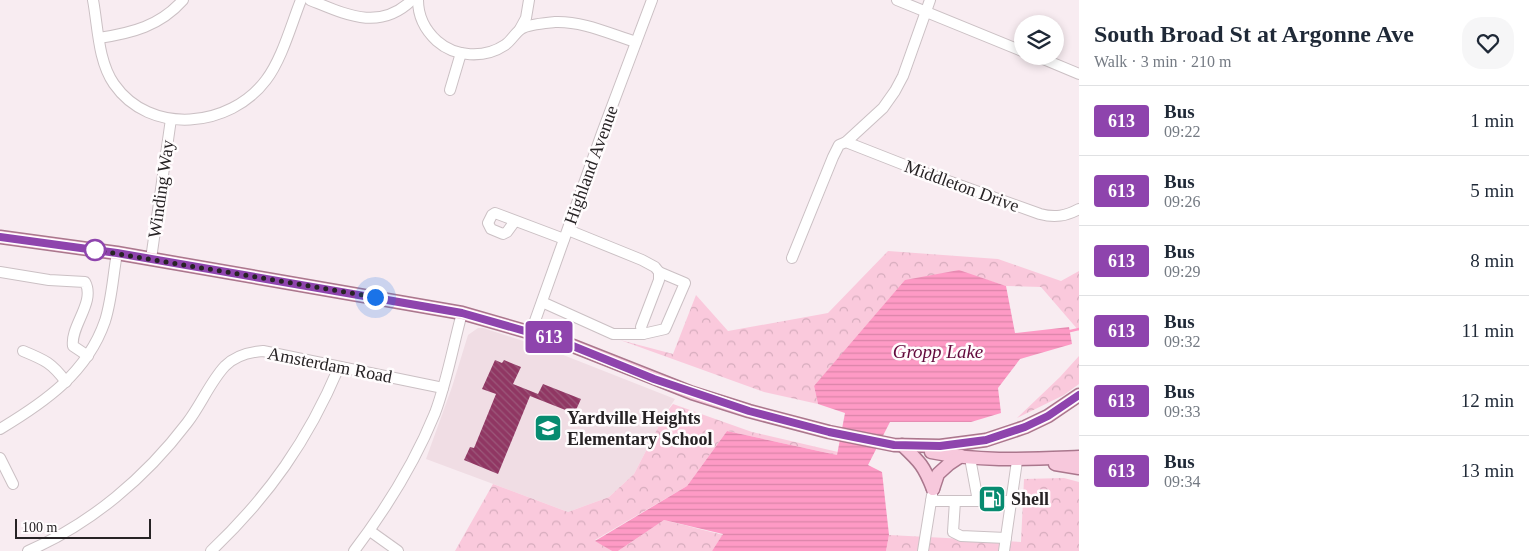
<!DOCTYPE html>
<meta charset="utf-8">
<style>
body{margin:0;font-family:Georgia,serif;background:#f6f6f7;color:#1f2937;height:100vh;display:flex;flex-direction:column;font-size:19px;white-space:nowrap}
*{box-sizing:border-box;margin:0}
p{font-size:16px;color:#747a83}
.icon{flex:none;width:28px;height:28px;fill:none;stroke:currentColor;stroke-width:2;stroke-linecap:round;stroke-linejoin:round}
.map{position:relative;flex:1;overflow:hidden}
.details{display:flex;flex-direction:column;background:#fff;width:450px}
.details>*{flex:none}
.badge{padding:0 10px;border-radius:4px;font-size:18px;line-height:32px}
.tools{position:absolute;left:1014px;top:15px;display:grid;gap:10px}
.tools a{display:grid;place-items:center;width:50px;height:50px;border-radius:50%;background:#fff;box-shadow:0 2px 8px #0003;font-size:25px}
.scale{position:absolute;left:15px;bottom:12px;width:136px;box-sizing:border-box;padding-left:5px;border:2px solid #272325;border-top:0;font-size:14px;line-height:18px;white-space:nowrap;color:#272325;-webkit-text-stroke:4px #fffcfd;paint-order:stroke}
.you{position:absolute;width:25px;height:25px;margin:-12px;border:4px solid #fff;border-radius:50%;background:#1a73e8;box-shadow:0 0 0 8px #1a73e833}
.map>.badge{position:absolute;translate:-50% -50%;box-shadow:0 0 0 2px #fff}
.round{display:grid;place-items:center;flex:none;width:52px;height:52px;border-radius:20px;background:#f6f6f7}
.summary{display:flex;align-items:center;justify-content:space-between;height:85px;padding:0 15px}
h1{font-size:24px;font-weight:700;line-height:38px}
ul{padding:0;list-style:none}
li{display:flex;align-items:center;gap:15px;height:70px;padding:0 15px;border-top:1px solid #e0e1e3}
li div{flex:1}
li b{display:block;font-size:19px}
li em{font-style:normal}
li .badge{min-width:55px;font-weight:700;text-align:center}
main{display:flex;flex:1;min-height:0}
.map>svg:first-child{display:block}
</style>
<main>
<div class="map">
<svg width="1079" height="551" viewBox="0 0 1079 551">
<defs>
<pattern id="forest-crowns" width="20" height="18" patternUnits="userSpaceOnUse" patternTransform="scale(1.25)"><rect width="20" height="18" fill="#fac9dc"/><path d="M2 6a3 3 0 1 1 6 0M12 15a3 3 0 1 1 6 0" fill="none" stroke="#d6acbd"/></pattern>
<pattern id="water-rules" width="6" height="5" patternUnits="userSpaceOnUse" patternTransform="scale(1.25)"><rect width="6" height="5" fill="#fe9ac5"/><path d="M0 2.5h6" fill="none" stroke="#da84a9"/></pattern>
<pattern id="building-back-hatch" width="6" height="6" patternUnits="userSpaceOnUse" patternTransform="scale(1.25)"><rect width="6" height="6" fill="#903763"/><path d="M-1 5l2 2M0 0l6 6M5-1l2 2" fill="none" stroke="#9c587a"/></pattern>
</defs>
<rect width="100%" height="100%" fill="#f8ecf1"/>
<!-- built -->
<path fill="#f0dde4" d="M478,328H483L548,349L675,399L665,414L634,474L609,497L568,512L426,459L452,387L468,335Z"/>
<!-- forest -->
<g fill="url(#forest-crowns)">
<path d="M888,251L998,259L1061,281L1079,271V331L1041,287L1006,286L959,271L814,386L818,404L764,392L620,340L673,354L696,295L728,331L828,313Z"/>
<path d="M1079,356V384L1064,395L1017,418L1060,377Z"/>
<path d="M673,404L752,432L838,452L837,455L727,431L687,486L595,540L612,551H455L493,484L568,512L609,497L634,474L665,414Z"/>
<path d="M1064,478L1079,482V551H886L889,535L1021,542L1024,479Z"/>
<path d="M664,520L723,535L712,551H618Z"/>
</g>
<!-- water -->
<path fill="url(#water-rules)" d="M959,270L1006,286L1015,333L1069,327L1072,344L1020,359L998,388L1001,413L971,422H890L868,465L882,472L889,535L886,551H712L723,534L664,520L618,551H612L595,541L687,486L727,431L837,455L845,413L818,404L814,386L905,280Z"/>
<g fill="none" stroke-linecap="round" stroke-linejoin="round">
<!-- stream -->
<path stroke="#fe9ac5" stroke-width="2.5" d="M1066,332L1079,329"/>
</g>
<!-- building -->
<g fill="url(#building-back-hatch)">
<path d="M495,360L502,363L504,360L521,367L513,384L538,394L543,384L581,399L576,410H574L573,413L530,396L498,474L464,460L470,447L474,448L496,394L482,389Z"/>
<path d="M984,487L1001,488L999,511L983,509Z"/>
</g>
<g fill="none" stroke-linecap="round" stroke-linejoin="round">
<!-- minor casing -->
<g stroke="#cbc0c4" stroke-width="12">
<g id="minor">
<path d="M93,0C98,27 98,61 114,84C150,136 230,128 266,80C282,59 291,25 301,0"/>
<path d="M310,0C345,14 379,32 412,0"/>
<path d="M418,0C418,16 425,30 437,41C455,57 484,59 505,45C511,41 515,33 521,29C528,24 546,23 555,22C583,21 610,34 636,42"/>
<path d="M897,0L1022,51"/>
<path d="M520,29L526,18L529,0"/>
<path d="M99,38C132,33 160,26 183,0"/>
<path d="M1036,56L1079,74"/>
<path d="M450,90L461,53"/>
<path d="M846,142L920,171L1040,214C1055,218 1066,216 1079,209"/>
<path d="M515,221L507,232L503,234L491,229L488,223L492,215L495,213L564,239"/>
<path d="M792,258L833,157L839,145L846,142L883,108L895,91L903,76L930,0"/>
<path d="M151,259L171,119"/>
<path d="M0,272L49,280L85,282C96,302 70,326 73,346L88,356"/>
<path d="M542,302L613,334H643L665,329L685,283L659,272L655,267L642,260L568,230"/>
<path d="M531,332L602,133L652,0"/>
<path d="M643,334L641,327L659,280V272"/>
<path d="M23,351C45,360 52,363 66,382"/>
<path d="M0,429C45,402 87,373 105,321C112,299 113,275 117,253"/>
<path d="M0,458L13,484"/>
<path d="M970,458L978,501"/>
<path d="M931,501H1012"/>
<path d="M955,501L953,532L961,536L1006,538"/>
<path d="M370,531L398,551"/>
<path d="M28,551C91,524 146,477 187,423C201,405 210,382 225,366C236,355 249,352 263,351L443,388"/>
<path d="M211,551C269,496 308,440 339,367"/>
<path d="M354,551C386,509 415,462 435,413C447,381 453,346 462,313"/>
<path d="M923,551L932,495"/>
<path d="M1004,551L1017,461"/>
</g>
</g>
<!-- major casing -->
<g stroke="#aa778d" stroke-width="15">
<g id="major">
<path d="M0,237L117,253L462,313L563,342L692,393L749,411L829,432L894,445L940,446L986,440L1025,427L1048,416L1079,395"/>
<path d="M902,445C920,462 924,466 933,489"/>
<path d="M931,452C980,462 1029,459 1079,457"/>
<path d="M1055,464L1079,468"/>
<path d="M933,489L938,474L949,464L961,456"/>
</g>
</g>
<!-- minor -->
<use href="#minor" stroke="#fff" stroke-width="10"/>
<!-- major -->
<use href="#major" stroke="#f7c8dc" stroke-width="12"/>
</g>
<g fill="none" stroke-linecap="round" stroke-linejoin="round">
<!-- line casing -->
<g stroke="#fff" stroke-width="11">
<path id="line" d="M0,237L117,253L462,313L563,342L654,379L749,411L829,432L894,445L940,446L986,440L1025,427L1048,416L1079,395"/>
</g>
<!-- line -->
<use href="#line" stroke="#8e44ad" stroke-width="8"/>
<!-- walk -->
<path stroke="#272325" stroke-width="5" stroke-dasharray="0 9" d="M95,250L375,297"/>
</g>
<!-- icons -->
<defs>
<g id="school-square" transform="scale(1.4375)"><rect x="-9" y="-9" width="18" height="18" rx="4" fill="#078b70" stroke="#fffcfd"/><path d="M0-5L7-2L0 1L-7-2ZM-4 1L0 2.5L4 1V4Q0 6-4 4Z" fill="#fff"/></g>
<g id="fuel-square" transform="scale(1.4375)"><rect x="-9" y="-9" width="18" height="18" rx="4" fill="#078b70" stroke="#fffcfd"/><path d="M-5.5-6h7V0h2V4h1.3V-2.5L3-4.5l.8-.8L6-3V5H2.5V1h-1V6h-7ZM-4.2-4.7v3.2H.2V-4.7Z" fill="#fff"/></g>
</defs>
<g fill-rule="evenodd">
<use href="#school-square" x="548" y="428"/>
<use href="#fuel-square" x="992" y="499"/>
</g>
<!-- markers -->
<circle fill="#fff" stroke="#8e44ad" stroke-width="2.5" cx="95" cy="250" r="10"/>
<g text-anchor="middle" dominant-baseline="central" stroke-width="5" stroke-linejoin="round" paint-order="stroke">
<!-- street labels -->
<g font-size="18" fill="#272325" stroke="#fffcfd">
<text transform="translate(591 165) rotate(-70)">Highland Avenue</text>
<text transform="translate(962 186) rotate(20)">Middleton Drive</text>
<text transform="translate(161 189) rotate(-82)">Winding Way</text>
<text transform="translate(330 365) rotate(11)">Amsterdam Road</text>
</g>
<!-- poi labels -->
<g font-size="18" font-weight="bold" fill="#272325" stroke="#fffcfd" text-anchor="start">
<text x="567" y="418">Yardville Heights<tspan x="567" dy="21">Elementary School</tspan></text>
<text x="1011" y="499">Shell</text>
</g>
<!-- water labels -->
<g font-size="19" font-style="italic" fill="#630a3d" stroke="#fffcfd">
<text x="938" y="351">Gropp Lake</text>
</g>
</g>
</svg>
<div class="tools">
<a><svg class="icon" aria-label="layers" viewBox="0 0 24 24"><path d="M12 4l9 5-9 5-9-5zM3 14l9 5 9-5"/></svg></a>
</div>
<div class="scale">100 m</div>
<div class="you" style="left:375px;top:297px"></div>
<b class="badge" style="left:549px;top:337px;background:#8e44ad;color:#fff">613</b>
</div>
<section class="details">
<div class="summary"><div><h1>South Broad St at Argonne Ave</h1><p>Walk · 3 min · 210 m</p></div><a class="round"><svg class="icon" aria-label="heart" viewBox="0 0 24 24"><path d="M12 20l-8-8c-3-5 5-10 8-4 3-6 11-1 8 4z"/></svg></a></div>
<ul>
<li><span class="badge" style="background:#8e44ad;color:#fff">613</span><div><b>Bus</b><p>09:22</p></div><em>1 min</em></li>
<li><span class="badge" style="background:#8e44ad;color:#fff">613</span><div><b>Bus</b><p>09:26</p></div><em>5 min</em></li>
<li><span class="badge" style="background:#8e44ad;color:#fff">613</span><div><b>Bus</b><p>09:29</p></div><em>8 min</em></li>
<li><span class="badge" style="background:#8e44ad;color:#fff">613</span><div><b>Bus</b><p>09:32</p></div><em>11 min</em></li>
<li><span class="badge" style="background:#8e44ad;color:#fff">613</span><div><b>Bus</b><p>09:33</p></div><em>12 min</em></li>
<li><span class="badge" style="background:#8e44ad;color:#fff">613</span><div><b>Bus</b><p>09:34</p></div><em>13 min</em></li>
</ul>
</section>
</main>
